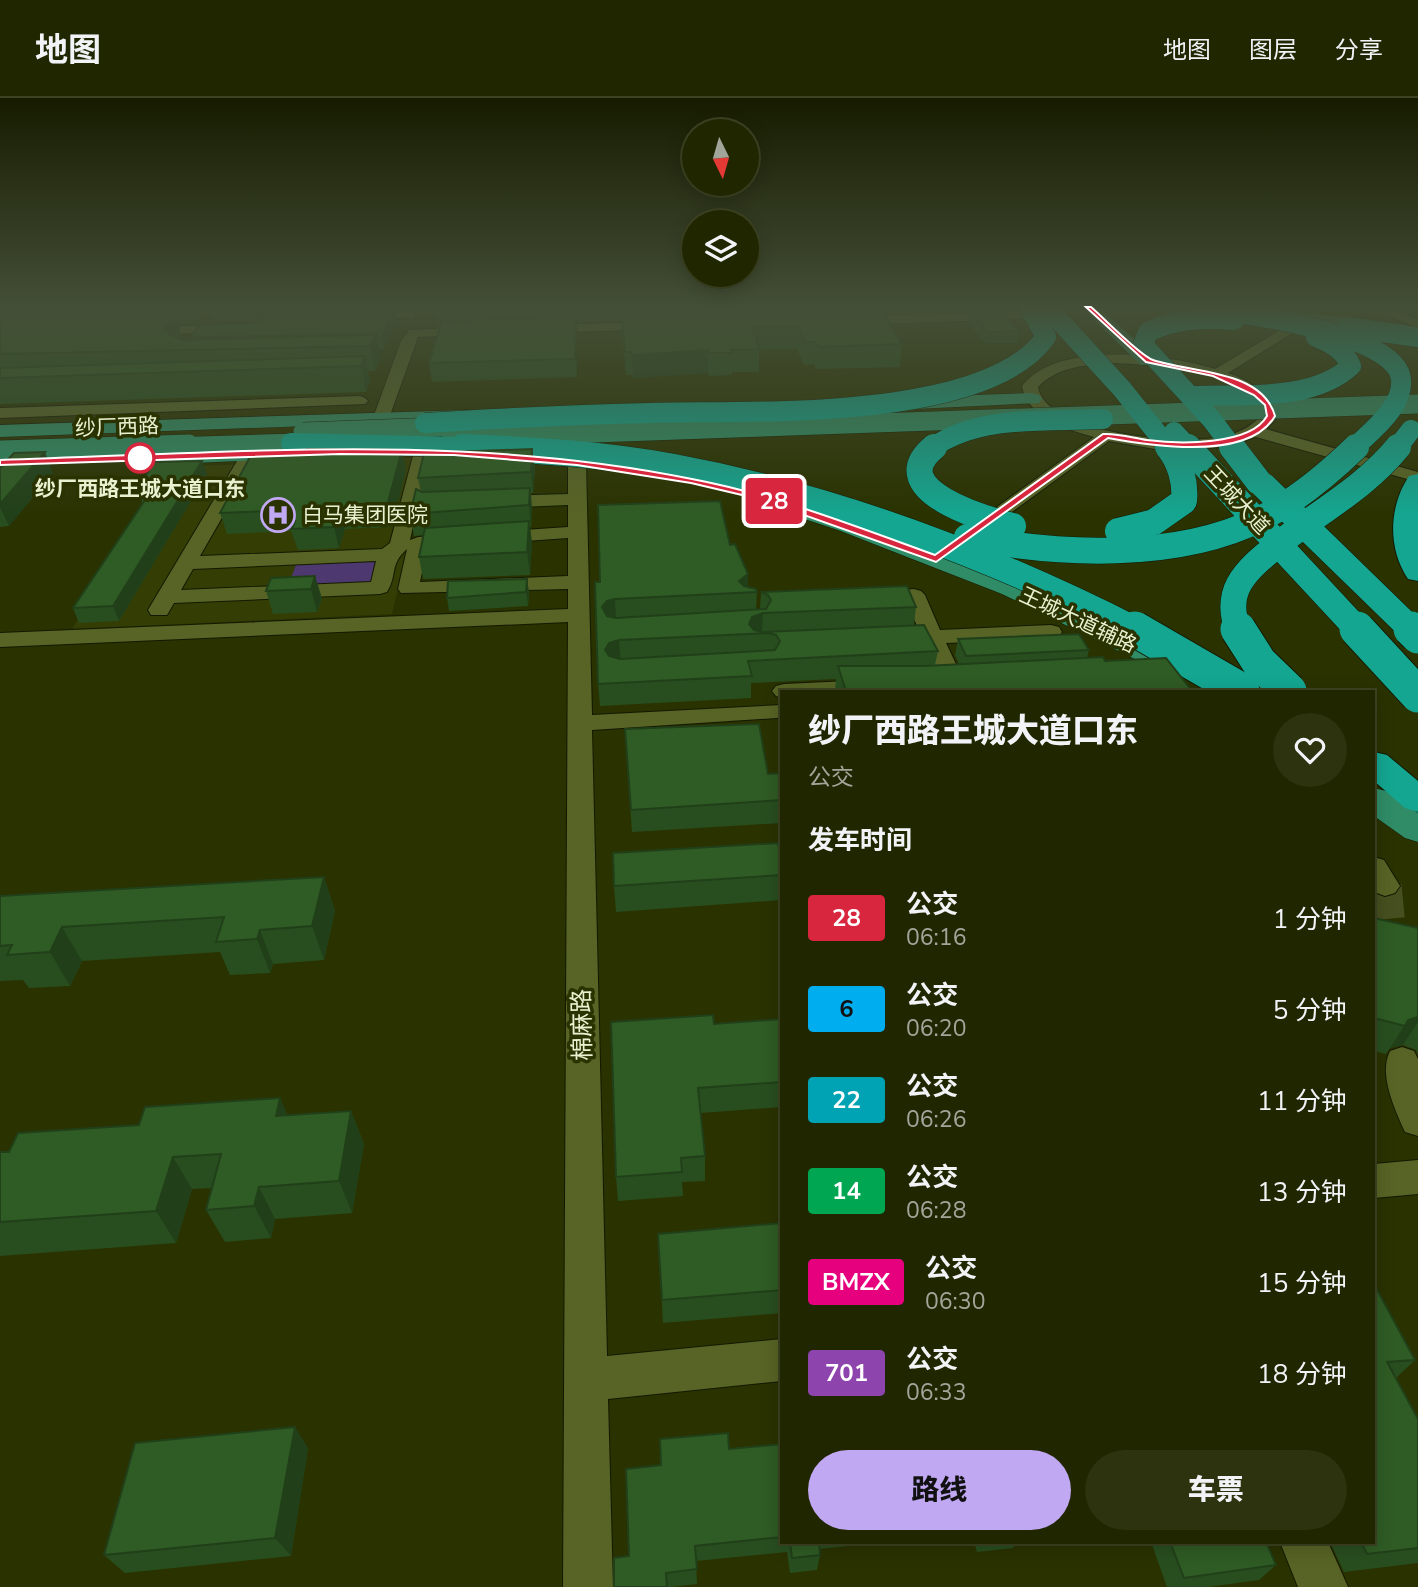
<!DOCTYPE html>
<html lang="zh">
<meta charset="utf-8">
<style>
body{margin:0;font-family:"Nunito Sans","Noto Sans SC",sans-serif;background:#2d320f;color:#f1f3f6;height:100vh;display:flex;flex-direction:column;font-size:26px;white-space:nowrap}
*{box-sizing:border-box;margin:0}
p{font-size:23px;color:#a2a599}
.icon{flex:none;width:38px;height:38px;fill:none;stroke:currentColor;stroke-width:2;stroke-linecap:round;stroke-linejoin:round}
.map{position:relative;flex:1;overflow:hidden}
.panel{position:absolute;left:780px;top:592px;width:595px;height:854px;display:flex;flex-direction:column;background:#202600;border-radius:0px;box-shadow:0 4px 18px #0003,0 0 0 2px #3d4322}
.panel>*{flex:none}
.badge{padding:0 14px;border-radius:5px;font-size:24px;line-height:46px}
.needle{width:46px;rotate:175deg}
.tools{position:absolute;left:682px;top:21px;display:grid;gap:14px}
.tools a{display:grid;place-items:center;width:77px;height:77px;border-radius:50%;background:#202600;box-shadow:0 4px 18px #0003,0 0 0 2px #3d4322;font-size:35px}
.map>.badge{position:absolute;translate:-50% -50%;box-shadow:0 0 0 4px #fff}
h2{padding:0 28px;font-size:26px;line-height:63px}
.round{display:grid;place-items:center;flex:none;width:74px;height:74px;border-radius:37px;background:#2d320f}
.summary{display:flex;align-items:center;justify-content:space-between;height:119px;padding:0 28px}
h1{font-size:33px;font-weight:800;line-height:52px}
.button{display:flex;gap:14px;margin-top:auto;padding:14px 28px}
.button a{flex:1;height:80px;border-radius:42px;background:#c1a8f3;color:#111;font-size:28px;font-weight:800;line-height:80px;text-align:center}
.button a+a{background:#2d320f;color:#f1f3f6}
ul{padding:0;list-style:none}
li{display:flex;align-items:center;gap:21px;height:91px;padding:0 28px}
li div{flex:1}
li b{display:block;font-size:26px}
li em{font-style:normal}
li .badge{min-width:77px;font-weight:700;text-align:center}
header{display:flex;align-items:center;gap:42px;box-sizing:border-box;height:98px;padding:0 35px;background:#202600;border-bottom:2px solid #3d4322}
header strong{font-size:33px}
nav{display:flex;gap:38px;margin-inline-start:auto;font-size:24px}
.map>svg:first-child{display:block}
</style>
<header>
<strong>地图</strong>
<nav><a>地图</a><a>图层</a><a>分享</a></nav>
</header>
<div class="map">
<svg width="1418" height="1489" viewBox="0 0 1418 1489">
<rect width="100%" height="100%" fill="#2a3200"/>
<!-- built -->
<path fill="#343d04" d="M429,359L392,516L72,531L170,369Z"/>
<!-- green -->
<path fill="#4d396f" d="M381,461L374,487L287,491L297,464Z"/>
<g fill="none" stroke-linecap="round" stroke-linejoin="round">
<!-- minor-tunnel -->
<path stroke="#464f1f" stroke-width="33" stroke-dasharray="33 17" stroke-linecap="butt" d="M1385,788L1392,858"/>
<!-- minor casing -->
<g stroke="#131900" stroke-width="2">
<g id="minor">
<path d="M1371,210H1388L1418,221V230Z"/>
<path d="M409,212L414,213V219L359,222L352,218L359,214Z"/>
<path d="M1040,213L1045,214V220L851,227L844,223L851,219Z"/>
<path d="M1307,216L1312,217V223L1228,275C1252,283 1267,296 1279,318L1266,331L1418,374V384L1256,339L1227,348L1193,352L1155,351L1109,343L979,438H965L962,434L1094,339C1067,332 1027,319 1022,288C1058,242 1165,256 1215,271ZM1114,265C1163,268 1237,268 1263,317C1251,328 1241,334 1226,338C1187,348 1046,337 1038,289C1058,268 1086,267 1114,265Z"/>
<path d="M660,224L667,228L665,231L539,235L532,231L539,227Z"/>
<path d="M234,227L239,228V234L142,237L135,233L142,229Z"/>
<path d="M478,229L485,233L483,236L418,239L389,320L381,325L375,323L373,320L401,243L409,232Z"/>
<path d="M360,298L365,300L368,303L365,306L0,320V310Z"/>
<path d="M422,349L430,354L410,442L418,439L568,429V407L495,410L486,404L495,398L568,396V365L577,360L586,365L592,617L782,607V619L777,620L592,632L607,1258L782,1241V1283L608,1301L613,1489H563L568,524L0,549V535L568,511V491L401,495L398,491L407,451C389,467 398,476 387,494L380,496L174,505L167,517H151L148,512L243,353L249,352L258,357L200,458L382,451L390,445L414,354ZM568,440V478L420,484L427,450ZM376,463L371,484L181,492L193,471Z"/>
<path d="M914,491L921,493L925,497L940,532L1051,527L1059,529L1062,534L1059,539L1051,541L946,545L965,585L961,590H945L924,545H886L883,540L886,535L919,532L906,504L867,503L863,499L867,495Z"/>
<path d="M872,582L880,584L884,589L881,593H782V600L776,598L772,593L776,588L784,586Z"/>
<path d="M1374,759L1384,762L1400,788L1395,795L1385,798L1374,794Z"/>
<path d="M1402,949L1414,953L1418,961V1038L1405,1034C1395,1012 1378,976 1390,953Z"/>
<path d="M1418,1062V1096L1374,1100V1066Z"/>
<path d="M1280,1444H1328L1348,1489H1298Z"/>
</g>
</g>
<!-- major casing -->
<g stroke="#131900" stroke-width="1">
<g id="major">
<path d="M1081,210H1099L1155,259L1157,263L1155,267H1141Z"/>
<path d="M1274,210L1389,226L1398,231L1389,236L1267,219L1264,215L1267,211Z"/>
<path d="M1032,295L1039,297L1042,301L1039,305L894,312L887,310L884,306L887,302L894,300Z"/>
<path d="M468,312L475,314L478,318L475,322L0,339V327Z"/>
<path d="M342,346L350,348L353,353L350,358L148,367L140,365L137,360L140,355L148,353Z"/>
<path d="M780,398L856,422L1022,484L1177,559L1181,565L1177,571L1166,574L1155,571L1002,496L838,432L771,410L768,405L771,400Z"/>
<path d="M1374,690L1386,693L1418,715V744L1405,740L1374,718Z"/>
</g>
</g>
<!-- highway casing -->
<g stroke="#131900" stroke-width="2">
<g id="highway">
<path d="M1418,376V483L1408,481C1387,450 1389,408 1409,378Z"/>
<path d="M1374,654L1387,657L1418,683V714L1405,710L1374,683Z"/>
</g>
</g>
<!-- minor -->
<use href="#minor" fill="#576425" fill-rule="evenodd"/>
<!-- major -->
<use href="#major" fill="#2f8c66" fill-rule="evenodd"/>
<!-- highway -->
<use href="#highway" fill="#14a691" fill-rule="evenodd"/>
<!-- major-bridge-far1 casing -->
<g stroke="#131900" stroke-width="20" stroke-linecap="butt">
<g id="major-bridge-far1">
<path d="M303,334L465,328"/>
<path d="M452,340L1418,306"/>
<path d="M136,350L331,344"/>
</g>
</g>
<!-- major-bridge casing -->
<g stroke="#131900" stroke-width="26" stroke-linecap="butt">
<path id="major-bridge" d="M0,355L188,349"/>
</g>
<!-- highway-bridge-far2 casing -->
<g stroke="#131900" stroke-width="21" stroke-linecap="butt">
<g id="highway-bridge-far2">
<path d="M1048,210L1122,291L1169,350"/>
<path d="M1204,210C1241,215 1396,235 1401,281C1404,309 1371,333 1354,350"/>
<path d="M1347,229L1418,239"/>
<path d="M1193,298C1242,296 1312,304 1351,268C1344,252 1331,245 1316,239"/>
<path d="M425,325C500,320 574,317 649,315C747,312 985,325 1046,239L1030,210"/>
<path d="M1174,334L1189,350"/>
<path d="M291,345L501,350"/>
<path d="M932,350C979,316 1048,324 1103,321"/>
<path d="M1233,350L1212,322L1143,247L1148,234C1176,220 1204,220 1234,222"/>
<path d="M1397,350L1411,332"/>
</g>
</g>
<!-- highway-bridge-far1 casing -->
<g stroke="#131900" stroke-width="27" stroke-linecap="butt">
<g id="highway-bridge-far1">
<path d="M462,349C533,352 604,356 674,369C836,399 992,459 1138,533"/>
<path d="M934,349C882,392 985,421 1013,428"/>
<path d="M1188,349L1359,533"/>
<path d="M1232,349L1258,383"/>
<path d="M1264,388L1413,533"/>
<path d="M1118,433L1154,424L1184,403C1186,384 1180,364 1168,349"/>
<path d="M967,439C1057,457 1178,463 1262,420C1297,402 1328,376 1356,349"/>
<path d="M1239,533C1232,518 1231,501 1239,486C1249,468 1269,454 1285,441C1324,411 1366,388 1398,349"/>
</g>
</g>
<!-- highway-bridge casing -->
<g stroke="#131900" stroke-width="37" stroke-linecap="butt">
<g id="highway-bridge">
<path d="M1135,531L1242,593"/>
<path d="M1238,531L1259,564L1289,593"/>
<path d="M1357,531L1418,597"/>
<path d="M1411,531L1418,538"/>
</g>
</g>
<!-- major-bridge-far1 -->
<use href="#major-bridge-far1" stroke="#2f8c66" stroke-width="19"/>
<!-- major-bridge -->
<use href="#major-bridge" stroke="#2f8c66" stroke-width="25"/>
<!-- highway-bridge-far2 -->
<use href="#highway-bridge-far2" stroke="#14a691" stroke-width="20"/>
<!-- highway-bridge-far1 -->
<use href="#highway-bridge-far1" stroke="#14a691" stroke-width="26"/>
<!-- highway-bridge -->
<use href="#highway-bridge" stroke="#14a691" stroke-width="35"/>
</g>
<!-- wall -->
<g fill="#284e1f" fill-rule="evenodd">
<path d="M0,210H205L193,225L178,226L182,239L180,241L181,242H191L190,239L255,225L258,223L213,224L209,210H388L264,213L256,218L258,223L263,220L261,215L397,222L384,252L379,250L381,259L375,273H368L370,284L366,294L0,306ZM16,215L18,220H10Z"/>
<path d="M435,210H879L902,246L900,269L816,271L814,266L804,267L797,251L759,252V274H732V277L709,278L708,275L633,280L632,277H626L621,222L576,224L577,279L432,284L429,265L441,228H438Z"/>
<path d="M956,210H989V212L958,213Z"/>
<path d="M1328,210H1370L1369,211L1340,215Z"/>
<path d="M1395,210H1418V217H1415Z"/>
<path d="M970,213L1019,233L1017,245H985L968,225Z"/>
<path d="M532,351L535,371L533,395H531L532,411L531,429H530L532,445L530,477L423,481L419,459L424,437L414,438L410,416L421,394L418,380Z"/>
<path d="M0,370L53,375L9,428L0,429Z"/>
<path d="M406,371L392,429L345,431L339,450L298,452L291,433L227,436L220,415Z"/>
<path d="M207,376L119,523L79,525L73,510L144,404H142L137,390Z"/>
<path d="M730,447L748,489L757,494L756,511H760L761,494L916,509L914,527L938,553L935,567L959,566L955,557L958,541L1089,552L1087,560L846,593H835L836,581L751,585V600L600,608L598,586L600,484Z"/>
<path d="M315,478L322,501L317,514L273,516L266,493Z"/>
<path d="M527,481L529,495L528,508L449,513L447,500Z"/>
<path d="M625,631L768,676L782,675V725L632,734Z"/>
<path d="M782,777V802L616,814L614,788Z"/>
<path d="M324,779L335,813L324,862L273,866L270,875L230,877L220,854L82,863L70,888L29,890L23,882L0,883V798Z"/>
<path d="M1374,820L1418,830V957L1416,952L1403,947L1390,950L1386,956L1374,953Z"/>
<path d="M782,921V1009L701,1015L705,1058V1083L682,1084L683,1098L618,1103L616,1079L714,926Z"/>
<path d="M351,1013L364,1046L352,1115L275,1121L271,1140L225,1144L206,1112L212,1090L192,1091L176,1145L0,1158V1054H9L139,1027Z"/>
<path d="M782,1125V1215L663,1225L658,1136Z"/>
<path d="M1374,1186L1415,1262L1396,1280L1418,1321V1465L1344,1474L1330,1444H1374Z"/>
<path d="M782,1346V1444H888L819,1451L820,1457L817,1472L790,1475L787,1454L696,1463L697,1486L671,1489H614L629,1458L661,1367L729,1351Z"/>
<path d="M308,1350L291,1458L125,1475L104,1457Z"/>
<path d="M974,1444H1017L1013,1450L977,1454Z"/>
<path d="M1151,1444H1266L1276,1467L1259,1482L1208,1489H1167Z"/>
</g>
<!-- shaded-wall -->
<g fill="#214019">
<path d="M0,210H14L16,215L0,229Z"/>
<path d="M188,210H205L193,225Z"/>
<path d="M254,210H263L264,213L256,218Z"/>
<path d="M1342,210H1370L1369,211L1340,215Z"/>
<path d="M395,211L397,222L384,252L382,240Z"/>
<path d="M174,215L182,239L173,252L163,231Z"/>
<path d="M576,219L577,237V279L575,261Z"/>
<path d="M376,235L381,259L375,273L370,248Z"/>
<path d="M708,252V275L633,280L632,257Z"/>
<path d="M365,258L370,284L366,294L361,268Z"/>
<path d="M532,351L535,371L533,395L531,374Z"/>
<path d="M402,352L406,371L392,429L387,408Z"/>
<path d="M45,354L53,375L9,428L0,409V406Z"/>
<path d="M202,363L207,376L119,523L113,508Z"/>
<path d="M530,390L532,411L531,429L529,407Z"/>
<path d="M340,410L345,431L339,450L334,429Z"/>
<path d="M529,423L532,445L530,477L527,454Z"/>
<path d="M748,476V494L739,483Z"/>
<path d="M315,478L322,501L317,514L311,491Z"/>
<path d="M527,481L529,495L528,508L526,494Z"/>
<path d="M615,501L616,522L608,524L602,509L607,503Z"/>
<path d="M763,515L762,536H749V526L752,519Z"/>
<path d="M619,542L621,564L611,567L605,552L609,545Z"/>
<path d="M324,779L335,813L324,862L312,828Z"/>
<path d="M62,829L82,863L70,888L50,854Z"/>
<path d="M260,832L273,866L270,875L257,841Z"/>
<path d="M1418,919V924L1403,947L1390,950L1408,922Z"/>
<path d="M280,1000L295,1033L276,1018Z"/>
<path d="M351,1013L364,1046L352,1115L339,1083Z"/>
<path d="M173,1059L192,1091L176,1145L156,1113Z"/>
<path d="M259,1089L275,1121L271,1140L254,1108Z"/>
<path d="M295,1329L308,1350L291,1458L275,1440Z"/>
</g>
<!-- building -->
<g fill="#2f5b24" stroke="#214019" stroke-width="2" fill-rule="evenodd">
<path d="M756,210H879L902,246L818,249L815,244H805L798,229L752,230L760,251L731,252L732,255H709L708,252L632,257L631,254H625L621,214Z"/>
<path d="M395,211L382,240L377,238L376,235L372,236L190,239L200,227L255,225L265,219L261,215Z"/>
<path d="M970,213H1001L1019,233L987,234Z"/>
<path d="M174,215L163,231L181,242L371,237L376,235L370,248L0,256V220Z"/>
<path d="M576,219L575,261L429,265L442,223Z"/>
<path d="M365,258L361,268L0,280V270Z"/>
<path d="M307,351L402,352L387,408L340,410L334,429L292,431L295,423H289L293,412L220,415L251,357L305,355Z"/>
<path d="M532,351L531,374L418,380L424,355Z"/>
<path d="M45,354L0,406V370L14,355Z"/>
<path d="M202,363L113,508L73,510L153,390H137L155,364Z"/>
<path d="M530,390L529,407L410,416L416,391L422,394Z"/>
<path d="M720,403L730,447L735,446L748,476L739,483L744,488L756,491L757,494L615,501L607,503L602,509L607,518L616,520L766,511L771,502L768,497L761,494L907,488L916,509L763,515L752,519L749,526L754,532L763,534L924,527L938,553L748,563L752,578L598,586L595,484H600L598,407ZM768,535L776,537L780,543L775,552L620,561L609,558L605,552L609,545L619,542Z"/>
<path d="M529,423L527,454L419,459L425,430Z"/>
<path d="M315,478L311,491L266,493L271,480Z"/>
<path d="M527,481L526,494L447,500L448,483Z"/>
<path d="M1079,536L1089,552L966,558L958,541Z"/>
<path d="M1103,559L1105,563L1166,560L1192,593H846L838,568H925Z"/>
<path d="M759,626L768,676L782,675V702L631,712L625,631Z"/>
<path d="M778,745L782,765V777L614,788L613,755Z"/>
<path d="M324,779L312,828L260,832L257,841L216,844L224,819L62,829L50,854L7,857L12,847L0,848V798Z"/>
<path d="M1374,820L1418,830V919L1408,922L1405,928L1374,920Z"/>
<path d="M713,917L714,926L782,921V984L698,990L705,1058L681,1060L682,1074L616,1079L611,924Z"/>
<path d="M280,1000L276,1018L351,1013L339,1083L259,1089L254,1108L206,1112L221,1056L173,1059L156,1113L0,1124V1054H9L18,1035L139,1027L145,1009Z"/>
<path d="M782,1125V1192L662,1202L658,1136Z"/>
<path d="M1374,1186L1415,1262L1387,1264L1418,1321V1450L1367,1456L1361,1444H1374Z"/>
<path d="M295,1329L275,1440L104,1457L135,1345Z"/>
<path d="M728,1335L729,1351L782,1346V1439L695,1448L697,1471L666,1475L667,1489H614V1460L629,1458L626,1371L661,1367L660,1341Z"/>
<path d="M790,1444H819L820,1457L792,1460Z"/>
<path d="M1170,1444H1266L1276,1467L1184,1480Z"/>
</g>
<!-- sky -->
<linearGradient id="sky" x2="0" y2="1"><stop stop-color="#171c00"/><stop offset="0.5" stop-color="#444f37"/><stop offset="1" stop-color="#444f37" stop-opacity="0"/></linearGradient>
<rect width="1418" height="418" fill="url(#sky)"/>
<!-- line -->
<path fill="#d7263d" stroke="#fff" stroke-width="2" d="M1086,209H1091C1104,220 1139,257 1153,262C1190,275 1262,271 1275,318C1249,363 1151,348 1108,340L936,464L759,401L691,385L577,367L454,357L340,356L0,367V362C231,355 464,334 692,381C776,397 855,428 935,457L1103,336C1118,335 1133,340 1147,342C1178,346 1250,348 1267,318L1265,307L1254,297L1213,278L1146,264Z"/>
<!-- icons -->
<defs>
<g id="hospital-ring" transform="scale(1.75)"><circle r="9.5" fill="#2a3200" stroke="#c1a8f3" stroke-width="1.5"/><path d="M-5-5h3v3.5h4V-5h3V5h-3V1.5h-4V5h-3Z" fill="#c1a8f3"/></g>
</defs>
<g fill-rule="evenodd">
<use href="#hospital-ring" x="278" y="417"/>
</g>
<!-- markers -->
<circle fill="#fff" stroke="#d7263d" stroke-width="3.5" cx="140" cy="360" r="14"/>
<g text-anchor="middle" dominant-baseline="central" stroke-width="7" stroke-linejoin="round" paint-order="stroke">
<!-- far-street labels -->
<g font-size="21" fill="#e8f1d0" stroke="#2a3200">
<text transform="translate(117 329) rotate(-2)">纱厂西路</text>
<text transform="translate(1237 402) rotate(47)">王城大道</text>
<text transform="translate(1078 522) rotate(25)">王城大道辅路</text>
</g>
<!-- far-stop labels -->
<g font-size="21" font-weight="bold" fill="#e8f1d0" stroke="#2a3200">
<text x="140" y="391">纱厂西路王城大道口东</text>
</g>
<!-- far-poi labels -->
<g font-size="21" fill="#e8f1d0" stroke="#2a3200" text-anchor="start">
<text x="302" y="417">白马集团医院</text>
</g>
<!-- street labels -->
<g font-size="24" fill="#e8f1d0" stroke="#2a3200">
<text transform="translate(582 927) rotate(-91)">棉麻路</text>
</g>
</g>
</svg>
<div class="tools">
<a><svg class="needle" viewBox="-14 -14 28 28"><path d="M0-13l5 13h-10z" fill="#e53935"/><path d="M0 13l5-13h-10z" fill="#a2a599"/></svg></a>
<a><svg class="icon" aria-label="layers" viewBox="0 0 24 24"><path d="M12 4l9 5-9 5-9-5zM3 14l9 5 9-5"/></svg></a>
</div>
<b class="badge" style="left:774px;top:403px;background:#d7263d;color:#fff">28</b>
<section class="panel">
<div class="summary"><div><h1>纱厂西路王城大道口东</h1><p>公交</p></div><a class="round"><svg class="icon" aria-label="heart" viewBox="0 0 24 24"><path d="M12 20l-8-8c-3-5 5-10 8-4 3-6 11-1 8 4z"/></svg></a></div>
<h2>发车时间</h2>
<ul>
<li><span class="badge" style="background:#d7263d;color:#fff">28</span><div><b>公交</b><p>06:16</p></div><em>1 分钟</em></li>
<li><span class="badge" style="background:#00aeef;color:#111">6</span><div><b>公交</b><p>06:20</p></div><em>5 分钟</em></li>
<li><span class="badge" style="background:#00a3b4;color:#fff">22</span><div><b>公交</b><p>06:26</p></div><em>11 分钟</em></li>
<li><span class="badge" style="background:#00a651;color:#fff">14</span><div><b>公交</b><p>06:28</p></div><em>13 分钟</em></li>
<li><span class="badge" style="background:#e6007e;color:#fff">BMZX</span><div><b>公交</b><p>06:30</p></div><em>15 分钟</em></li>
<li><span class="badge" style="background:#8e44ad;color:#fff">701</span><div><b>公交</b><p>06:33</p></div><em>18 分钟</em></li>
</ul>
<div class="button"><a>路线</a><a>车票</a></div>
</section>
</div>
